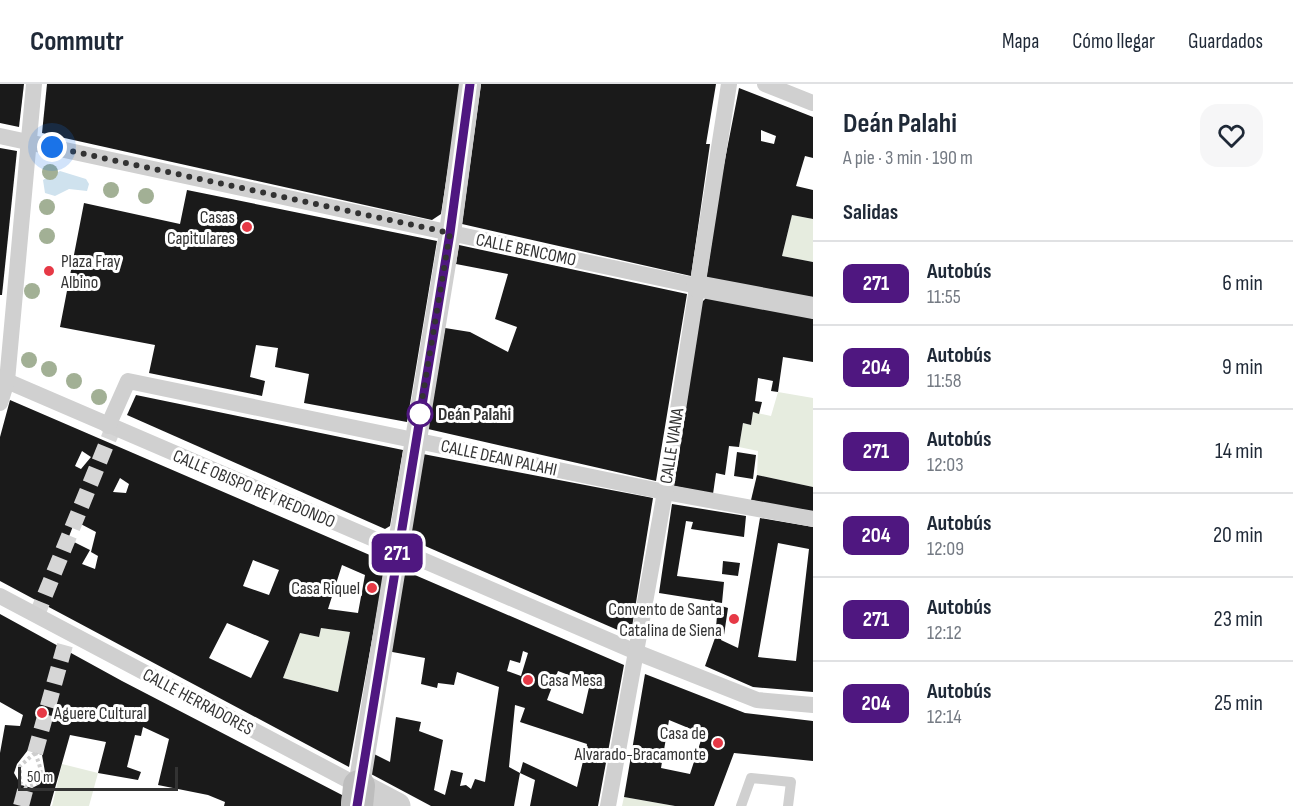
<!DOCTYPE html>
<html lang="es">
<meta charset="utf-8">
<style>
body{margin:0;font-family:"Sofia Sans Condensed",sans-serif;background:#f6f6f7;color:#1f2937;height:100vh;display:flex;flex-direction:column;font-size:22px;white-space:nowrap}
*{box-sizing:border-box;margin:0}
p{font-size:20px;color:#747a83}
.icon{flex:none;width:33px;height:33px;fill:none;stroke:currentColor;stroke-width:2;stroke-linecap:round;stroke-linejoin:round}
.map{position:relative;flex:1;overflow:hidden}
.side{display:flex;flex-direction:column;background:#fff;width:480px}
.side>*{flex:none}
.badge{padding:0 12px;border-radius:9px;font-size:21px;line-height:39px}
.scale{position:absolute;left:18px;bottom:15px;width:160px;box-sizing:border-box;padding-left:6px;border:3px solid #333;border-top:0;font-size:16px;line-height:21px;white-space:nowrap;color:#333;-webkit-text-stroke:4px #fff;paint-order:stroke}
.you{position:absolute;width:30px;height:30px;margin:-15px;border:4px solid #fff;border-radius:50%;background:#1a73e8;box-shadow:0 0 0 9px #1a73e833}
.map>.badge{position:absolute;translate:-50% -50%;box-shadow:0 0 0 3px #fff}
h2{padding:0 30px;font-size:22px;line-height:54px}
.round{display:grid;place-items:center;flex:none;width:63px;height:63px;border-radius:18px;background:#f6f6f7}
.overview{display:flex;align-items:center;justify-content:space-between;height:102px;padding:0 30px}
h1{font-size:28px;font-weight:700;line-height:45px}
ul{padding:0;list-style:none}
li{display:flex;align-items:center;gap:18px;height:84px;padding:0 30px;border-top:2px solid #e0e1e3}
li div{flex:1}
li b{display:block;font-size:22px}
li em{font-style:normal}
li .badge{min-width:66px;font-weight:700;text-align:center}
header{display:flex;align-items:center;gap:36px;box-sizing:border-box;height:84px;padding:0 30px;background:#fff;border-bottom:2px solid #e0e1e3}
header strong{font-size:28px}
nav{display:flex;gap:33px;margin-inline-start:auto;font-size:21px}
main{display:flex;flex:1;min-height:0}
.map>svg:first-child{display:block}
</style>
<header>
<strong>Commutr</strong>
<nav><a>Mapa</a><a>Cómo llegar</a><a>Guardados</a></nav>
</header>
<main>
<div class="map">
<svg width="813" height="722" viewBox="0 0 813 722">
<rect width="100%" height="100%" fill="#fff"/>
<!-- green -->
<g fill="#e6ecdf">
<path d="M792,131L813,135V178L782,172Z"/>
<path d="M778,308L813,314V403L757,391L758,367L739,363L743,339L751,341L753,328L771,332Z"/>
<path d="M321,544L350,548L338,608L283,594L300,549L319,553Z"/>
<path d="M62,680L98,689L89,722H52Z"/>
<path d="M624,713L675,722H622Z"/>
</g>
<!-- water -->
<path fill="#cfe2ee" d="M60,87L86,95L89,100L87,107L69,105L55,112L45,109L43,96Z"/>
<!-- building -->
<g fill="#1a1a1a" fill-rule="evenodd">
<path d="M0,0H24L19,43L0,39Z"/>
<path d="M47,0H461L441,130L432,136L42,49Z"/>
<path d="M481,0H716L706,60H710L691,192L462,140Z"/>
<path d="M739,4L813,33V74L805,72L796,102L813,106V135L792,131L782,172L813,178V215L706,196L720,101ZM761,46L776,52L774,60L761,57Z"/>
<path d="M0,64L17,67L2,211H0Z"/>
<path d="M187,106L437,157L407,338L304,319L309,290L275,283L278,264L256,261L250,293L265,297L262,312L149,289L155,261L60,243L84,119L180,140Z"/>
<path d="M459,161L687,210L656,397L428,345L445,244L470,248L508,268L517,243L495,235L508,190L456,180Z"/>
<path d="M707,213L813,233V278L783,273L778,308L771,307L773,297L758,294L755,317L762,318L759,330L753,328L751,341L743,339L739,363L729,362L725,391L716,389L713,410L674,402L701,219Z"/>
<path d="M136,311L403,366L390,442L385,445L127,331Z"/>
<path d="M10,316L386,478L349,683L0,497V353ZM82,367L91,373L81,385L75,382ZM120,394L129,400L126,409L113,408ZM75,437L96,448L91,468L98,472L95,485L82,480L90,466L68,455ZM253,476L279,486L269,511L243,502ZM342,481L365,491L358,529L328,525ZM227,539L269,557L251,594L209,574ZM321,544L350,548L338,608L283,594L300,549L319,553Z"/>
<path d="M737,368L756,371L753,395L734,392Z"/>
<path d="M423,370L653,414L632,543L620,547L409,455Z"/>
<path d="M757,391L813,403V429L751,416Z"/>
<path d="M672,420L746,432L744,453L691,445L693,438L686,437L677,492L724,498L722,519L659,509Z"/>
<path d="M760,434L813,443V608L753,603L705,582L715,554L718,521L728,524L724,551H722L721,556L738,564ZM778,459L809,465L796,577L758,573Z"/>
<path d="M723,477L740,479L738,492L722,490Z"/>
<path d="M401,485L624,581L598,722H530L535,696L520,689L523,678L577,703L587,660L520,638L525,624L515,621L509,683L520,689L514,722H431L371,690L374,670L390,678L396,633L421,638L419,647L443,656L434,706L445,711L451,686L463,689L460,702L466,701L471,705L475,695L485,698L499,603L457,588L454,601L438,599L437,604L421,600L425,574L387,567ZM523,567L528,569L521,592L507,587L510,576L520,579ZM558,587L590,599L583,630L547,616Z"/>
<path d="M0,530L122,597L342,711L341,722H224L225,718L208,711L158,701L169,655L143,643L141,652L135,651L127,683L141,688L138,696L98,689L106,658L70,651L50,722H0V669L5,641L20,642L23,631L0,618ZM28,666L42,671L45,688L40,700L32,704L21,701L14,689L17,680Z"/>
<path d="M645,590L745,629L813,637V677L734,669L714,722H675L624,713ZM669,636L703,650L690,690L661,684Z"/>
</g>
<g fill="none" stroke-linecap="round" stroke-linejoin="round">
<!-- pedestrian-tunnel -->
<g stroke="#d6d6d6" stroke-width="16" stroke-dasharray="16 8" stroke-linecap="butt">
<path d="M36,533L113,344"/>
<path d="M35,669L68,550"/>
<path d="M21,722L26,703"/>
</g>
<!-- path -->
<path stroke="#cdcdcd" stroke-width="4" stroke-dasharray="3 3" stroke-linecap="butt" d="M35,669C41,684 47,699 26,703L20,699V682Z"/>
<!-- service -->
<path stroke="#d0d0d0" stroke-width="10" d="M741,722L751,694L791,698L788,722"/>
<!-- pedestrian -->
<g stroke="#d0d0d0" stroke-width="16">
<path d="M765,0L813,19"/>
<path d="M0,52L697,202"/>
<path d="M0,294L636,568L757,616L813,621"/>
<path d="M0,319L7,297L34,0"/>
<path d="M108,342L128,297L665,408L813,435"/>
<path d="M0,512L359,702"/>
<path d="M608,722L665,408L729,0"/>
</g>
<!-- minor -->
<g stroke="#d0d0d0" stroke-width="22">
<path d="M697,202L813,224"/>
<path d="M359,702L450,149L470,0"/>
</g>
<!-- tertiary -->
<path stroke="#d0d0d0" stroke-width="27" d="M359,702L397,722"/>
<!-- secondary -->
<path stroke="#bdbdbd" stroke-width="32" d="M357,722L359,702"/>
</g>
<!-- trees -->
<g fill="#a2b095">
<circle cx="50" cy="88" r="8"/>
<circle cx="111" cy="106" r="8"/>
<circle cx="146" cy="112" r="8"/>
<circle cx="47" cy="123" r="8"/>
<circle cx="47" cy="152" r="8"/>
<circle cx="32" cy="207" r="8"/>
<circle cx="29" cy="276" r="8"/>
<circle cx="49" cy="285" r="8"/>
<circle cx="74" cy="297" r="8"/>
<circle cx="99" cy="313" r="8"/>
</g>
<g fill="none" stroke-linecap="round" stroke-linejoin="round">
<!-- line casing -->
<g stroke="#fff" stroke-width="14">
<path id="line" d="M357,722L450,149L470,0"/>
</g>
<!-- line -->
<use href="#line" stroke="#4f1780" stroke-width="9"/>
<!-- walk -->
<path stroke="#333" stroke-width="6" stroke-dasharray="0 10.8" d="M52,63L450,149L419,334L420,330"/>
</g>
<!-- markers -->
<g fill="#e63946" stroke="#fff" stroke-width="2">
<circle cx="247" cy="143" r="6"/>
<circle cx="49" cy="187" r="6"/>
<circle cx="372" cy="504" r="6"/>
<circle cx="734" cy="535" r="6"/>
<circle cx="528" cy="596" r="6"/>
<circle cx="42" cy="629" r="6"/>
<circle cx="718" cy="659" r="6"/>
</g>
<circle fill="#fff" stroke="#4f1780" stroke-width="3" cx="420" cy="330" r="12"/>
<g text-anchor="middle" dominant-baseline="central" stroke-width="6" stroke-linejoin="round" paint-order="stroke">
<!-- poi labels -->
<g font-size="18" fill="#333" stroke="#fff" text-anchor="end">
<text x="235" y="133">Casas<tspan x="235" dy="21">Capitulares</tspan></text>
<text x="61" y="177" text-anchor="start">Plaza Fray<tspan x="61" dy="21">Albino</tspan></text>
<text x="360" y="504">Casa Riquel</text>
<text x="722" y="525">Convento de Santa<tspan x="722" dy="21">Catalina de Siena</tspan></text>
<text x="540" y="596" text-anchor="start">Casa Mesa</text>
<text x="54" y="629" text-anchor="start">Aguere Cultural</text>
<text x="706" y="649">Casa de<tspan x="706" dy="21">Alvarado-Bracamonte</tspan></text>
</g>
<!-- street labels -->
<g font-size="18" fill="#333" stroke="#fff">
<text transform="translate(526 166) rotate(12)">CALLE BENCOMO</text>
<text transform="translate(672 362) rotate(-81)">CALLE VIANA</text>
<text transform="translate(499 374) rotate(12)">CALLE DEAN PALAHI</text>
<text transform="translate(254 405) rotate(23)">CALLE OBISPO REY REDONDO</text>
<text transform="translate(198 618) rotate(28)">CALLE HERRADORES</text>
</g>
<!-- stop labels -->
<g font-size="18" font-weight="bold" fill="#333" stroke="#fff" text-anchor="start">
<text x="438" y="330">Deán Palahi</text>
</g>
</g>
</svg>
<div class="scale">50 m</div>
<div class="you" style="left:52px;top:63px"></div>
<b class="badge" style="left:397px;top:469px;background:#4f1780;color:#fff">271</b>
</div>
<section class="side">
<div class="overview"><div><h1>Deán Palahi</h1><p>A pie · 3 min · 190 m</p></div><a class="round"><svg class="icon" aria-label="heart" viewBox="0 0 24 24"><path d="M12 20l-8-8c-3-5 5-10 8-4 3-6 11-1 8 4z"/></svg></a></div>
<h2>Salidas</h2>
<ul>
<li><span class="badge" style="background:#4f1780;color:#fff">271</span><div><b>Autobús</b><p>11:55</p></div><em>6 min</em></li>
<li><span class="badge" style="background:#4f1780;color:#fff">204</span><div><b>Autobús</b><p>11:58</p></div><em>9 min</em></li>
<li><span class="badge" style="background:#4f1780;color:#fff">271</span><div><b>Autobús</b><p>12:03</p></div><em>14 min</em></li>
<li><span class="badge" style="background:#4f1780;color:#fff">204</span><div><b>Autobús</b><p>12:09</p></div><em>20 min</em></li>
<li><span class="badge" style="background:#4f1780;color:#fff">271</span><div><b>Autobús</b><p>12:12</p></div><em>23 min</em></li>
<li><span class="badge" style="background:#4f1780;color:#fff">204</span><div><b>Autobús</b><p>12:14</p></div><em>25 min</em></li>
</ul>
</section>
</main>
